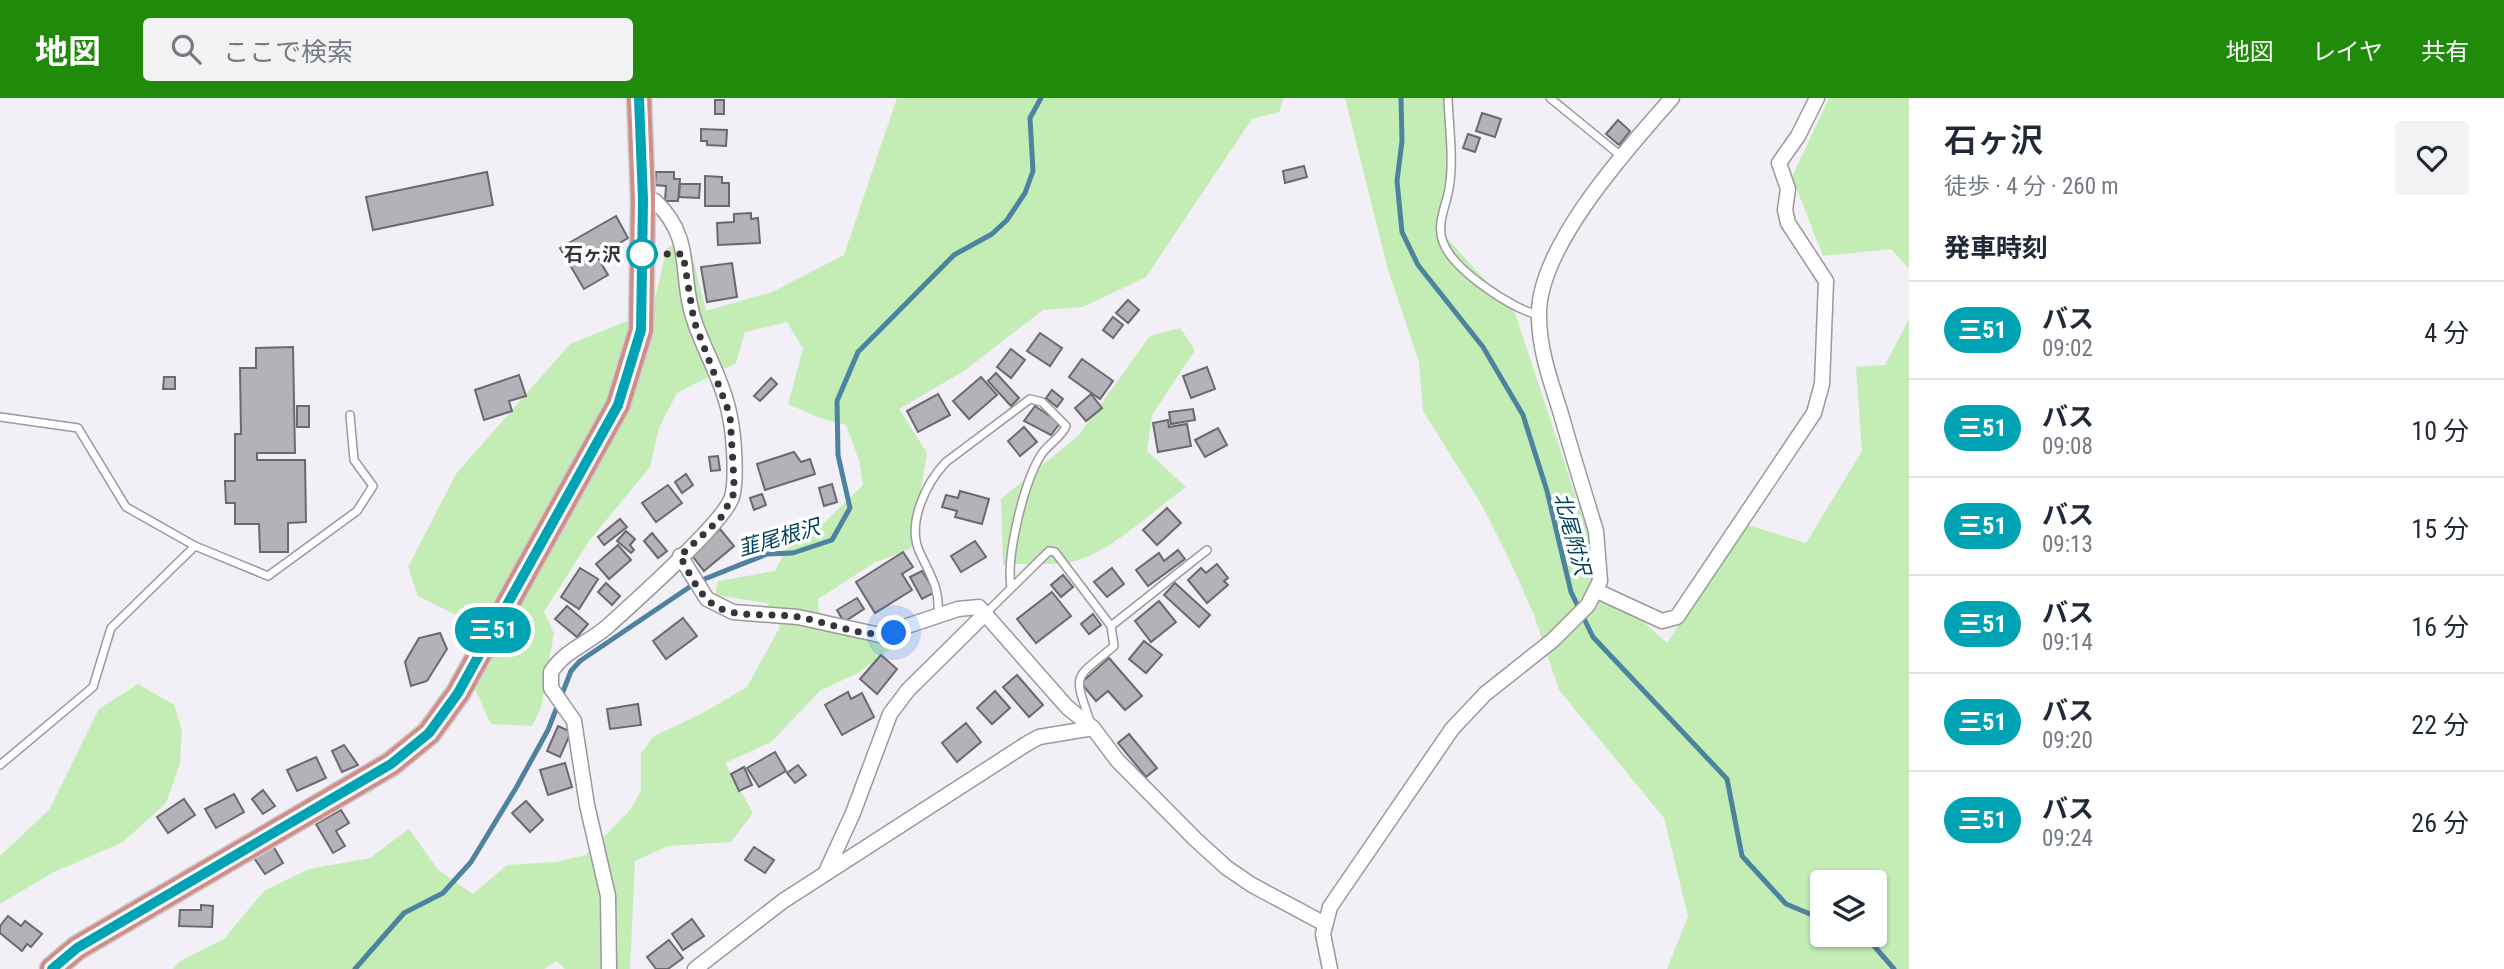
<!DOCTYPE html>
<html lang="ja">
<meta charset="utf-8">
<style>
body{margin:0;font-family:"Roboto Condensed","Noto Sans JP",sans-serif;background:#f2f2f3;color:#1f2937;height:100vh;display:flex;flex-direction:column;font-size:26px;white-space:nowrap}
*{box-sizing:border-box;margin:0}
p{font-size:23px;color:#747a83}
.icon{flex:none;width:38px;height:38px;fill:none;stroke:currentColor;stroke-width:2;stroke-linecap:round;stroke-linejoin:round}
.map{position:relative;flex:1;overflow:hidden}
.drawer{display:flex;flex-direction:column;background:#fff;width:595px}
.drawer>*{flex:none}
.badge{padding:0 14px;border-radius:23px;font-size:24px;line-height:46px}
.buttons{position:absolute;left:1810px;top:772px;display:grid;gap:14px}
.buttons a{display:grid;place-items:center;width:77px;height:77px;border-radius:7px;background:#fff;box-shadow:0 2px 5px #0004;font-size:35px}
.you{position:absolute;width:35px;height:35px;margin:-18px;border:5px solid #fff;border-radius:50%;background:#1a73e8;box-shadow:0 0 0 10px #1a73e833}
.map>.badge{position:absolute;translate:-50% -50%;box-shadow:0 0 0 4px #fff}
h2{padding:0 35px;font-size:26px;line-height:63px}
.round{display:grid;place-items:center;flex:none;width:74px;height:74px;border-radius:7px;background:#f2f2f3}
.summary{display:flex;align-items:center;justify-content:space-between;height:119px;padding:0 35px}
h1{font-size:33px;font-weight:600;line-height:52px}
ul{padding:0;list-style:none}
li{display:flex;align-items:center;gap:21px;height:98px;padding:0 35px;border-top:2px solid #e0e1e3}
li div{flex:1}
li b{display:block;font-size:26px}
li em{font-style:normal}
li .badge{min-width:77px;font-weight:700;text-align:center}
header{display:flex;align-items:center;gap:42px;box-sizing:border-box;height:98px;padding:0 35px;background:#208b0a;color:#fff}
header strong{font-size:33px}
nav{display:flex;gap:38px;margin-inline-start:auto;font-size:24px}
.search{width:490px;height:63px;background:#f2f2f3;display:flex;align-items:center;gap:18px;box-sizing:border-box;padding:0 24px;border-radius:7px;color:#747a83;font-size:26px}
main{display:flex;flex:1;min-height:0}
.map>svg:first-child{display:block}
</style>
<header>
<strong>地図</strong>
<div class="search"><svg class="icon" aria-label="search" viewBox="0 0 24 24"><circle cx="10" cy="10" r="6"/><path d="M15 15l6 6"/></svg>ここで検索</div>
<nav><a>地図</a><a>レイヤ</a><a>共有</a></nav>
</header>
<main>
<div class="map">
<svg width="1909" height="871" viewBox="0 0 1909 871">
<rect width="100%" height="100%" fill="#f2eff6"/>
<!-- green -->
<g fill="#c3edb5" fill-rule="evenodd">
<path d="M897,0H1284L1279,14L1252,21L1146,179L1083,209L1043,212L964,273L899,311L927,355L911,450L874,465L818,501L820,532L901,542L902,548L889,552L858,575L821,592L771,644L725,665L753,715L731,744L668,748L635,763L630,871H565L556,863L544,871H173L180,863L224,841L264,793L309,771L370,760L409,731L438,772L473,796L507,767L556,764L586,757L631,711L641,692V655L654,638L701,616L747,589L780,529L767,505L715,497L718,483L775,473L795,434L825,424L863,387L859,362L846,327L820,320L788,306L803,251L787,224L745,234L736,265L677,295L659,330L650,369L589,443L544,514L554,535L541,610L532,628L491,626L474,589L514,527L464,521L418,498L408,469L456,376L570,246L652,213L667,150L688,141L706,213L772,194L844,157Z"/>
<path d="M1345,0H1452L1445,138L1515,215L1606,490L1667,545L1745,426L1806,445L1862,353L1856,269L1885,267L1909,221V871H1667L1688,818L1664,720L1559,592L1534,517L1510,463L1483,409L1423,313L1419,264L1388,172ZM1822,784H1874V836H1822Z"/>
<path d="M1829,0H1909V171L1891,151L1823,158L1792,79Z"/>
<path d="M1180,230L1195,252L1152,317L1147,353L1186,389C1152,413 1117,449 1079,462C1057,469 1027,464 1003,467L1001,401L1078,338L1150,238Z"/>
<path d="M138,586L174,607L182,632L180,665L166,705L123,744L52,775L0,806V758L49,712L99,611Z"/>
</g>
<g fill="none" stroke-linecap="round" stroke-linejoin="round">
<!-- stream -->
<g stroke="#4e83a0" stroke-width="5">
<path d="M1401,0L1402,43L1397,83L1402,134L1418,167L1483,249L1523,317L1547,393L1571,494L1593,539L1727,681L1742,758L1786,806L1822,821"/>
<path d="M1857,836L1868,841L1894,871"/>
<path d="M355,871L404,815L443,795L471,764L516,690L548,632L571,573L580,563L697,484L767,456L793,455L832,442L850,410L838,357L837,303L858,254L954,157L992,136L1007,122L1025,95L1033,73L1030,20L1041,0"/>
</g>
</g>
<!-- building -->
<g fill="#b4b1b8" stroke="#6b686e" stroke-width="2">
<rect x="715" y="2" width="9" height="14"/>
<path d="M1482,15L1501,21L1495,39L1476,33Z"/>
<path d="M1618,22L1630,33L1619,47L1606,36Z"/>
<path d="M701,31L727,32L726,48L707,47V43H701Z"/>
<path d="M1468,36L1480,40L1475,54L1463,50Z"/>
<path d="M1304,68L1307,79L1285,85L1283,73Z"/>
<path d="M487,74L493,107L373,132L366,99Z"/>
<path d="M656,74H674V81H680L678,103H665L666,88L655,87Z"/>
<path d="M705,78L722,79V85H729V108H705Z"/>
<path d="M680,86H700L699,100L679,99Z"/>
<path d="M751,115V121L758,120L760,145L718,147L717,125L734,124V116Z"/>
<path d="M616,118L628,140L597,158L608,177L584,191L560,150Z"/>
<path d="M732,165L737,199L707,204L701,169Z"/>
<path d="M1128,202L1139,212L1128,225L1116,215Z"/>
<path d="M1113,219L1123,227L1113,240L1103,232Z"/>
<path d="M1040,235L1062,250L1050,268L1027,253Z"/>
<path d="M293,249L295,355H257V362H305L306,424L288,425V454H260L259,426H235V405H226L225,383H235V336H241L240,270H256V250Z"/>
<path d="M1011,251L1025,262L1011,280L997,269Z"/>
<path d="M1082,261L1113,283L1100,301L1069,279Z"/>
<path d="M1207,269L1215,291L1191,300L1183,278Z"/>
<path d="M996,275L1019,300L1011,308L988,283Z"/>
<path d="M519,277L526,298L509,303L512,313L484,322L475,292Z"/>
<path d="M164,279H175V291H163Z"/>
<path d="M981,279L997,297L969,321L953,303Z"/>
<path d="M771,280L777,286L760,303L754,298Z"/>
<path d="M1052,292L1063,301L1057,309L1046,300Z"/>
<path d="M938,296L950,317L918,334L907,313Z"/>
<path d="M1091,296L1102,310L1086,323L1075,310Z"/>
<rect x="297" y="308" width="12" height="21"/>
<path d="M1035,308L1060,325L1051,337L1024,323Z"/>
<path d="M1193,311L1195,322L1171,326L1169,314Z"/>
<path d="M1168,322L1169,329L1187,326L1191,348L1158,354L1153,325Z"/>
<path d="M1024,329L1037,344L1020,358L1008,343Z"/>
<path d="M1218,330L1227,347L1205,359L1195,342Z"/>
<path d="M794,354L801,364L810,361L815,376L765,392L757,366Z"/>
<path d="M718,358L720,372L711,373L709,359Z"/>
<path d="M686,376L693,387L682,395L675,384Z"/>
<path d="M832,386L837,404L824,408L819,390Z"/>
<path d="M668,387L682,405L656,424L642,405Z"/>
<path d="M960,393L989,401L982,426L955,419L957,413L942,409L946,397L958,400Z"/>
<path d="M762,396L766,407L754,412L750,400Z"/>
<path d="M1167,410L1181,425L1157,447L1143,432Z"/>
<path d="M620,421L627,429L604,447L598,439Z"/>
<path d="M772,430L777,444L746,455L741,440Z"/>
<path d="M720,431L734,448L704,473L690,455Z"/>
<path d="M626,433L635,441L630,447L634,452L631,455L617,443Z"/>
<path d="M652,435L667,453L658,460L644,443Z"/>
<path d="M975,443L986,459L961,474L951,458Z"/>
<path d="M618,447L631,462L609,481L596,466Z"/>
<path d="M1178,452L1185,461L1148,488L1136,472L1159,455L1164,463Z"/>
<path d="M903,454L913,469L902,476L912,492L875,515L856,484Z"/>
<path d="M1217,466L1228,480L1224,483L1228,487L1207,505L1188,482L1201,470L1206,475Z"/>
<path d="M580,470L598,481L579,511L561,499Z"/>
<path d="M1112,470L1124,486L1107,499L1094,484Z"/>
<path d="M922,473L935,494L922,501L910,479Z"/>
<path d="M1063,477L1073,489L1061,499L1051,487Z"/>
<path d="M606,485L620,498L612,507L598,494Z"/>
<path d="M1175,485L1210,517L1199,529L1164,497Z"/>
<path d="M1052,494L1071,518L1036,545L1017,521Z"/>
<path d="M857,500L864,511L844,524L837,512Z"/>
<path d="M1159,503L1176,524L1151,544L1135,523Z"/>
<path d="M567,508L588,526L577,539L555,521Z"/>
<path d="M1093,516L1101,527L1089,536L1081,526Z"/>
<path d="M683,520L697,538L666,561L653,543Z"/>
<path d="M440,535L447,551L427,583L411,588L405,564L419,540Z"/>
<path d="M1144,543L1162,557L1146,575L1129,561Z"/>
<path d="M881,557L897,571L877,596L860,581Z"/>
<path d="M1109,560L1142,598L1125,612L1108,593L1096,603L1081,585Z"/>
<path d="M1017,577L1043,607L1029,619L1003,589Z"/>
<path d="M995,593L1010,610L992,626L977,610Z"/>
<path d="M848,594L851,601L862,595L874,619L842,637L825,607Z"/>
<path d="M638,606L641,627L610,631L607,611Z"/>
<path d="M966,625L981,644L957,664L942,645Z"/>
<path d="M558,628L571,634L560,659L547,653Z"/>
<path d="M1129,636L1157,670L1146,679L1118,645Z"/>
<path d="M344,647L358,667L342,674L332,653Z"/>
<path d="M775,654L786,673L759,689L747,670Z"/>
<path d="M316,659L326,680L297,693L287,672Z"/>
<path d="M565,665L572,689L548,697L540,672Z"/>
<path d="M798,667L806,677L795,685L787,675Z"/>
<path d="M744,669L752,687L739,693L731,676Z"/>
<path d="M263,692L275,708L263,716L252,701Z"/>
<path d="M234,696L244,714L216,730L205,711Z"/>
<path d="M184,701L195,717L168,735L157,719Z"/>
<path d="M526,703L543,722L530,734L512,715Z"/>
<path d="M341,712L349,725L336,733L345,748L333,755L316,726Z"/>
<path d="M273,748L283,765L265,776L254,760Z"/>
<path d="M754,749L774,762L765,775L745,762Z"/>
<path d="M201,807L213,808L212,829L179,828L180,812H201Z"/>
<path d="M8,818L21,828L25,823L42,836L31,849L27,846L22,853L0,835V828Z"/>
<path d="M692,821L704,838L683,852L672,836Z"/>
<path d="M669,842L683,860L668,871H656L647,859Z"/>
</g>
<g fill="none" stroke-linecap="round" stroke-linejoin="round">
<!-- service casing -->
<g stroke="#9b989e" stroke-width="10">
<g id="service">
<path d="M1448,0C1449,29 1454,62 1449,91C1446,108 1436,127 1443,144C1453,172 1511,210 1538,217"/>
<path d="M1550,0L1621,58"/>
<path d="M0,319L78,330L126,409L195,448L268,478L357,413L373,388L354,362L350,317"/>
<path d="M986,515L1049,453L1055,454L1111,528L1207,452"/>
<path d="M938,517C940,491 931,478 920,455C906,426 926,385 946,364L1030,301L1042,304L1066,328C1061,340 1048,346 1041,357C1024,384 1006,457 1011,489"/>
<path d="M1090,623C1072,572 1075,582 1114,548L1111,528"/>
<path d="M0,667L93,589L111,530L195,448"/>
</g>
</g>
<!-- minor casing -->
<g stroke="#9b989e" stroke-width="17">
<g id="minor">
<path d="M680,458L707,501L733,514L798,519L880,537L958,511L979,509L1067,609L1093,630L1117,662L1195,741L1227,770L1252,787L1323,825"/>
<path d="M1597,493L1662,523L1677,519L1814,315L1822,286L1826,183L1788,125L1785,112L1788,91L1779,65L1798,38L1817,0"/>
<path d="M826,774L853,715L890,616L908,592L986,515"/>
<path d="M609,871L608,798L587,707L574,623L551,590V574C565,552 589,545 608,528C633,505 724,425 732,399C737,381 734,338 730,319C724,286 706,256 695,225C678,178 696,142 655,103L643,102"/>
<path d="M695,871L783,803L1028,645L1039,639L1093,630"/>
<path d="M1330,871L1323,836L1330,809L1452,631L1485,596L1553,542L1588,507L1600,483L1596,433C1584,394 1572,355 1561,316C1551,284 1539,252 1539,218C1537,150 1628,50 1672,0"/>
</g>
</g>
<!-- trunk casing -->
<g stroke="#cfcfcf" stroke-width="27">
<path id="trunk" d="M52,871L77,850L391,666L429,635L458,595L618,307L641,232L643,102L639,0"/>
</g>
<!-- service -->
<use href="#service" stroke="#fff" stroke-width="7"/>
<!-- minor -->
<use href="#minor" stroke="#fff" stroke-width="14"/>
<!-- trunk -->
<use href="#trunk" stroke="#d08e8a" stroke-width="24"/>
</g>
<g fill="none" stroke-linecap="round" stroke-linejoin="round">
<!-- line casing -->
<g stroke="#fff" stroke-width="16">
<path id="line" d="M52,871L77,850L391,666L429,635L458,595L618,307L641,232L643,102L639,0"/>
</g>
<!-- line -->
<use href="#line" stroke="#00a3b4" stroke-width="10"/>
<!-- walk -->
<path stroke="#363538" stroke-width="7" stroke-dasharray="0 12.6" d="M642,156H683L694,223L730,317L734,383L733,398L720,421L680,458C689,474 698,496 714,507C737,522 772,514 799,519C831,525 861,540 894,535"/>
</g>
<!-- markers -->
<circle fill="#fff" stroke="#00a3b4" stroke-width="3.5" cx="642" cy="156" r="14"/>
<g text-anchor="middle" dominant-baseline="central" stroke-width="7" stroke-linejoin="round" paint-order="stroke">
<!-- stop labels -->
<g font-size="19" font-weight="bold" fill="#363538" stroke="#fff" text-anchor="end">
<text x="621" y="156">石ヶ沢</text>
</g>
<!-- water labels -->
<g font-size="21" font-style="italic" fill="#00435e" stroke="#fff">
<text transform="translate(1572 436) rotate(75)">北尾附沢</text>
<text transform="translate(779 440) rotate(-16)">韮尾根沢</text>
</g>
</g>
</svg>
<div class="buttons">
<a><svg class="icon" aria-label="layers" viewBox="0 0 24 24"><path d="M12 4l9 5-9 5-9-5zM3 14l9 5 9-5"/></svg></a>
</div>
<div class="you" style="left:894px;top:535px"></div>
<b class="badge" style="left:493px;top:532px;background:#00a3b4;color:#fff">三51</b>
</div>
<section class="drawer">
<div class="summary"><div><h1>石ヶ沢</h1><p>徒歩 · 4 分 · 260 m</p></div><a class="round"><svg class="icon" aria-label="heart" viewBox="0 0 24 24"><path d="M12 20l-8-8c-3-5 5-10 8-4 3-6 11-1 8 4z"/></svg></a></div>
<h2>発車時刻</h2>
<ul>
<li><span class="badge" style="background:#00a3b4;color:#fff">三51</span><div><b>バス</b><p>09:02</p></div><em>4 分</em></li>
<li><span class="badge" style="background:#00a3b4;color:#fff">三51</span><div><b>バス</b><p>09:08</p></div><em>10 分</em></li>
<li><span class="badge" style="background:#00a3b4;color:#fff">三51</span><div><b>バス</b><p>09:13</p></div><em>15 分</em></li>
<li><span class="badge" style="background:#00a3b4;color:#fff">三51</span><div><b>バス</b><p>09:14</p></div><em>16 分</em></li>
<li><span class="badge" style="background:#00a3b4;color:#fff">三51</span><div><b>バス</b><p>09:20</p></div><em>22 分</em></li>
<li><span class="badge" style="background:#00a3b4;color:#fff">三51</span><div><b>バス</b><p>09:24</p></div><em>26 分</em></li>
</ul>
</section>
</main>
